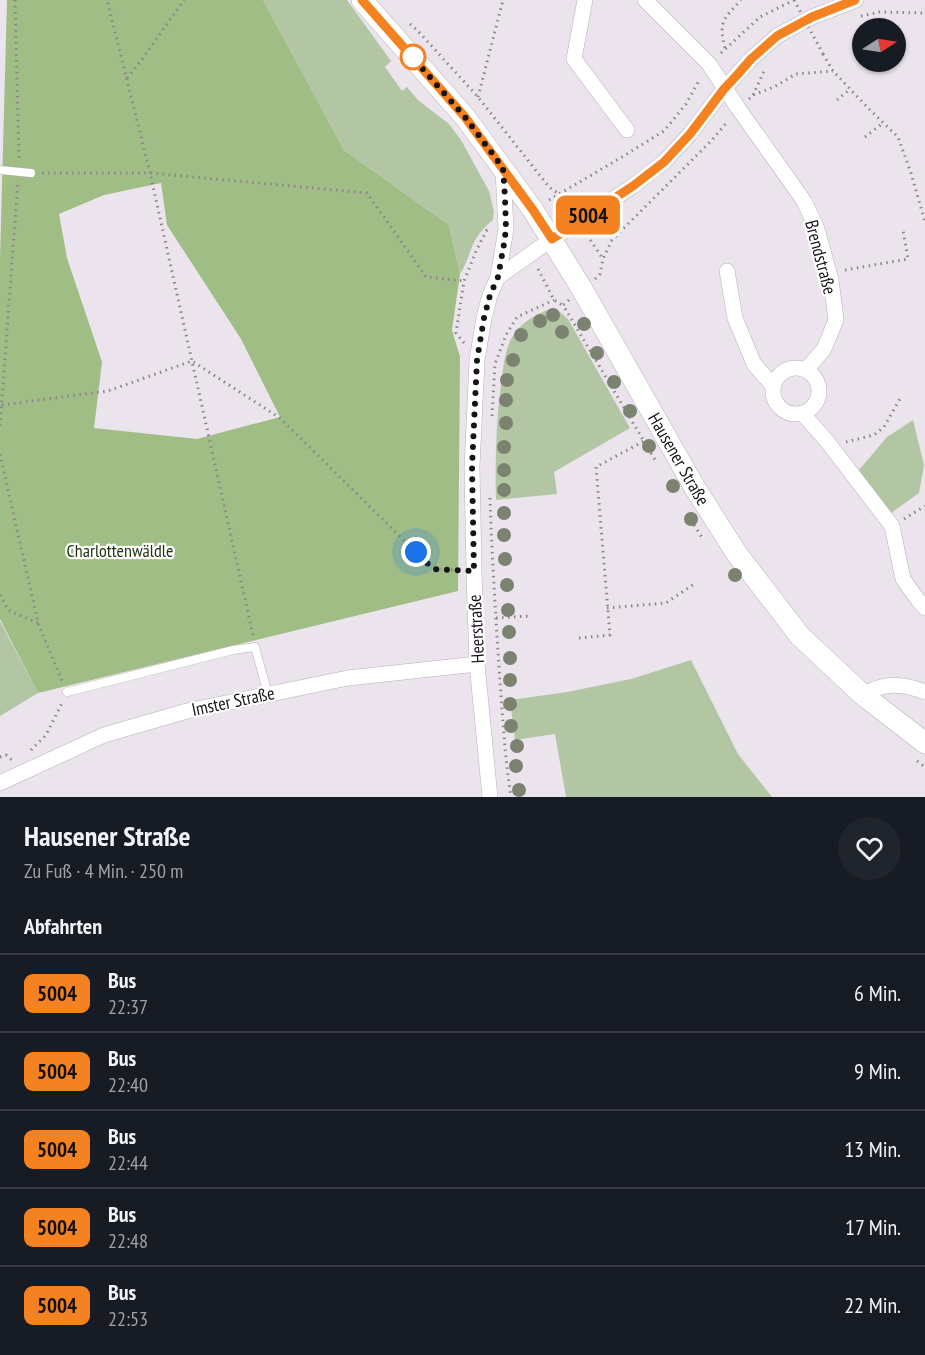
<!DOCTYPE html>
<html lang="de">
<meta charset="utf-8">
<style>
body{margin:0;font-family:"PT Sans Narrow",sans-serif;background:#20242c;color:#f1f3f6;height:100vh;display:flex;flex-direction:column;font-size:22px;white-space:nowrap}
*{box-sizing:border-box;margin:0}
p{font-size:20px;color:#9ea1a6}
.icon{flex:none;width:33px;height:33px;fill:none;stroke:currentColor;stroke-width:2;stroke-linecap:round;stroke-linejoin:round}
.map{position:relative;height:797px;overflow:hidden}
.panel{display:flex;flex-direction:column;background:#171b24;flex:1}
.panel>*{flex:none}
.badge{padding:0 12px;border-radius:9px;font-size:21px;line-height:39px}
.needle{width:39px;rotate:78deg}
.controls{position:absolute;left:852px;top:18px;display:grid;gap:12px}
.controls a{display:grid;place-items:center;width:54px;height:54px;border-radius:50%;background:#171b24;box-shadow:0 2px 4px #0004;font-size:30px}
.you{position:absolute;width:30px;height:30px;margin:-15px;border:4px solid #fff;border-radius:50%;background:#1a73e8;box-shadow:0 0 0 9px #1a73e833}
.map>.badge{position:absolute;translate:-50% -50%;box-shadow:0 0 0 3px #fff}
h2{padding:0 24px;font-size:22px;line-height:54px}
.round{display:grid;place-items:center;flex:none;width:63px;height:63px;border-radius:32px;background:#20242c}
.headline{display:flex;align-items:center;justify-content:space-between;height:102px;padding:0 24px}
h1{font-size:28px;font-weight:800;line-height:45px}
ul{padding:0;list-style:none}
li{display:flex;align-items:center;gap:18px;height:78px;padding:0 24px;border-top:2px solid #363941}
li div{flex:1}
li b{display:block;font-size:22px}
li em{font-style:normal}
li .badge{min-width:66px;font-weight:700;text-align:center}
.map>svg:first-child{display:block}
</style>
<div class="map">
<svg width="925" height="797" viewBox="0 0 925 797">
<rect width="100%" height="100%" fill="#ebe4ec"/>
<!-- green -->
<g fill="#b3c6a4">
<path d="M263,0H347L391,61L385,67L402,91L407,87L418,100L449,124L461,140L489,191L494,211L493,220C484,227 476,236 472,247C468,256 466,266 460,274L449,225L344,150Z"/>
<path d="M550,309L560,312L568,319L630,428L554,472L557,494L496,500C495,461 496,423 501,384C503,370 504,353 511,339C520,323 534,315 550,309Z"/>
<path d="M913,420L924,465L919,493L891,513L854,476L887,437Z"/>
<path d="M0,621L38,693L0,716Z"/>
<path d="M691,660L738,754L772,797H566L555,734L515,740L510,700L567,692L631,679Z"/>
</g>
<!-- forest -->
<path fill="#a0bd86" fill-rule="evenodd" d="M7,0H263L344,150L449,225L460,274L452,330L460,357L458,591L38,693L0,619V259ZM161,183L167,225L241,339L280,417L197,439L94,428L102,362L67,258L59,214L104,195Z"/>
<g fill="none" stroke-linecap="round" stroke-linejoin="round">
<!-- service casing -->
<g stroke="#b7b0b8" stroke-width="9">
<g id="service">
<path d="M0,170L31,173"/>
<path d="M67,692L233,650L255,647L268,694"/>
</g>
</g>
<!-- minor casing -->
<g stroke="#b7b0b8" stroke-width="16">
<g id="minor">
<path d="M585,0L574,59L627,130"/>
<path d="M645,0L709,64L738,108L804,201L817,229L831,280L836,320L824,349L806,370"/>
<path d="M727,271L735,318L754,364L773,386"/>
<path d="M498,277L506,229L503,170"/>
<circle cx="796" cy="391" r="23"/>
<path d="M802,413L826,440L892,526L903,579L918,600L925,608"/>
<path d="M863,695C884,682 902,683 925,692"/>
<path d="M0,783L104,735L187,711L348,678L477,664"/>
<path d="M490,797L477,664L474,571L472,467L477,360L484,318L490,295L498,277L552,239L633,186L664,162L690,134L724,89L751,59L777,36L812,17L856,0"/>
</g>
</g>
<!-- secondary casing -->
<g stroke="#b7b0b8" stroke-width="22">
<path id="secondary" d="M362,0L465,117L533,210L582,289L695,488L737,554L800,636L863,695L925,743"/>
</g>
<!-- path -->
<g stroke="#8b858b" stroke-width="3" stroke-dasharray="1.5 4.5" stroke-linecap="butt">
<path d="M15,0L19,161"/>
<path d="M861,16L880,12L925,13"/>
<path d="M410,24L418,31L478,97L549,187L559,194L570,210"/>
<path d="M725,48C718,21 724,19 741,0"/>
<path d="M721,53L760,17L794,0"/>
<path d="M823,54L833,71L850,89L869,109L898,137L911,173L925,222"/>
<path d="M127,78L143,58L184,0"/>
<path d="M753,95L765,69"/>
<path d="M478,97L503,0"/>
<path d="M749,99L753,95L774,87L796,74L833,71"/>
<path d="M837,100L850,89"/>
<path d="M865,137L883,123"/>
<path d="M42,173H150L107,0"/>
<path d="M549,200L622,157L664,131L686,104L700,79"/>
<path d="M587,235L603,259"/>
<path d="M538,269L554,300L562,305"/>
<path d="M845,270L908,259L903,230"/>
<path d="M595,279L600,274L603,259L612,240L712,140L728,121"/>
<path d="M569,300L563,305L655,460"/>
<path d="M464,343L456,333L464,281L477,249L487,230H491"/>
<path d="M2,405L108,391L192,361L280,418L433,569L458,570"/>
<path d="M492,416L495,364L506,335L517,317L554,300"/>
<path d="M0,426L18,182"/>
<path d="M846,442L874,435L884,427L901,397"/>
<path d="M0,454L38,623L62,681"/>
<path d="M490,498C492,559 496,621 500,682C503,720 505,759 511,797"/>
<path d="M904,519L925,506"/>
<path d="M694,525L703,539"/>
<path d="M0,595L8,610L38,623"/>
<path d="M607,608L666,603L694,584"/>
<path d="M496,618L528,616"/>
<path d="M253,635L150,173L367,193L426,277L464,281"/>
<path d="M579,638L610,635L596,467L644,441"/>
<path d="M31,750L46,735L63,701"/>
<path d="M0,757L6,755L13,761"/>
<path d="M917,761L925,767"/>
</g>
<!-- service -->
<use href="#service" stroke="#fff" stroke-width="8"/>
<!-- minor -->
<use href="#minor" stroke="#fff" stroke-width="15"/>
<!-- secondary -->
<use href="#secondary" stroke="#fff" stroke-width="21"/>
<!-- path-bridge -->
<path stroke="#8b858b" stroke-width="3" stroke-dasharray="1.5 4.5" stroke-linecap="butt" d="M794,0L823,54"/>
</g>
<!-- trees -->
<g fill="#7b8270">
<circle cx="553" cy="315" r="7"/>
<circle cx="540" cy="321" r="7"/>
<circle cx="584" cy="324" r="7"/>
<circle cx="562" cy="332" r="7"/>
<circle cx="521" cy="335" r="7"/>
<circle cx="597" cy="353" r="7"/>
<circle cx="513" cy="360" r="7"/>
<circle cx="507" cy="380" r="7"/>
<circle cx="614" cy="382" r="7"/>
<circle cx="506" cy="400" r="7"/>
<circle cx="630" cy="411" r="7"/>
<circle cx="506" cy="423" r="7"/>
<circle cx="649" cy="446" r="7"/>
<circle cx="504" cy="447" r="7"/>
<circle cx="504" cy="470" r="7"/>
<circle cx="673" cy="486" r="7"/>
<circle cx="504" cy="490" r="7"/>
<circle cx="504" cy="513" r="7"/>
<circle cx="691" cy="519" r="7"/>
<circle cx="504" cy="535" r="7"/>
<circle cx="505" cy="559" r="7"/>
<circle cx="735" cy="575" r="7"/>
<circle cx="507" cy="585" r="7"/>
<circle cx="508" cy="610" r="7"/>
<circle cx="509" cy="632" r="7"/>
<circle cx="510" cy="658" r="7"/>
<circle cx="510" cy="680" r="7"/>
<circle cx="510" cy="704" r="7"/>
<circle cx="511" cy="726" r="7"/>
<circle cx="517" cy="746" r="7"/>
<circle cx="516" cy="766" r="7"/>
<circle cx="519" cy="790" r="7"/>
</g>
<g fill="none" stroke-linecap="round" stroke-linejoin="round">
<!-- line casing -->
<g stroke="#fff" stroke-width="14">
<path id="line" d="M362,0L465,117L533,210L552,239L633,186L664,162L690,134L724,89L738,74L751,59L777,36L812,17L855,0"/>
</g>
<!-- line -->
<use href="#line" stroke="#f58220" stroke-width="9"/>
<!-- walk -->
<path stroke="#171417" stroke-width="6" stroke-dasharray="0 10.8" d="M413,57L407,51L465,117L503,168L505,198L506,229L504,244L498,277L490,295L484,318L477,360L472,467L474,571L433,569L416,552"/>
</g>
<!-- markers -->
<circle fill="#fff" stroke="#f58220" stroke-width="3" cx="413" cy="57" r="12"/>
<g text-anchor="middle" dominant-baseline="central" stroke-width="4.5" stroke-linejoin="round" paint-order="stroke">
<!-- street labels -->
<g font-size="18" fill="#171417" stroke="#fff">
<text transform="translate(821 257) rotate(75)">Brendstraße</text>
<text transform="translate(679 459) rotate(60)">Hausener Straße</text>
<text transform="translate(476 629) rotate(-93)">Heerstraße</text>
<text transform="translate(233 701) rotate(-12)">Imster Straße</text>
</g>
<!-- park labels -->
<g font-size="18" fill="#1f320a" stroke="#fff">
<text x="120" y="550">Charlottenwäldle</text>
</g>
</g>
</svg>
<div class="controls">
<a><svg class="needle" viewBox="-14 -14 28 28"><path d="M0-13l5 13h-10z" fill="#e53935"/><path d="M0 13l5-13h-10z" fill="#9ea1a6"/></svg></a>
</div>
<div class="you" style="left:416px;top:552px"></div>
<b class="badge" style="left:588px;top:215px;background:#f58220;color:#111">5004</b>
</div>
<section class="panel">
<div class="headline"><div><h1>Hausener Straße</h1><p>Zu Fuß · 4 Min. · 250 m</p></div><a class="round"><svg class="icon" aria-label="heart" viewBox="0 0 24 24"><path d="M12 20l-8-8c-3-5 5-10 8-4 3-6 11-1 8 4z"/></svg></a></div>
<h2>Abfahrten</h2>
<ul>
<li><span class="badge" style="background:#f58220;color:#111">5004</span><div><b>Bus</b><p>22:37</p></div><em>6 Min.</em></li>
<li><span class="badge" style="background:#f58220;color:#111">5004</span><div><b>Bus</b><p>22:40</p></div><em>9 Min.</em></li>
<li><span class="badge" style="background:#f58220;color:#111">5004</span><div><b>Bus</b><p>22:44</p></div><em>13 Min.</em></li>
<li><span class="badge" style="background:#f58220;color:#111">5004</span><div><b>Bus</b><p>22:48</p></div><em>17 Min.</em></li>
<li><span class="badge" style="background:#f58220;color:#111">5004</span><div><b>Bus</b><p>22:53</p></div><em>22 Min.</em></li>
</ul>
</section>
